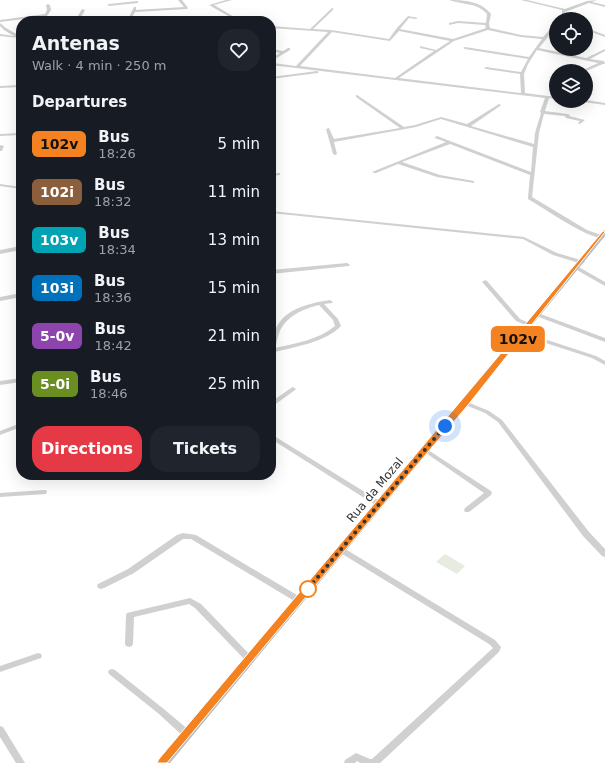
<!DOCTYPE html>
<meta charset="utf-8">
<style>
body{margin:0;font-family:"DejaVu Sans",sans-serif;background:#20242c;color:#f1f3f6;height:100vh;display:flex;flex-direction:column;font-size:15px;white-space:nowrap}
*{box-sizing:border-box;margin:0}
p{font-size:13px;color:#9ea1a6}
.icon{flex:none;width:22px;height:22px;fill:none;stroke:currentColor;stroke-width:2;stroke-linecap:round;stroke-linejoin:round}
.map{position:relative;flex:1;overflow:hidden}
.drawer{position:absolute;left:16px;top:16px;width:260px;height:464px;display:flex;flex-direction:column;background:#171b24;border-radius:16px;box-shadow:0 4px 16px #0002}
.drawer>*{flex:none}
.badge{padding:0 8px;border-radius:6px;font-size:14px;line-height:26px}
.controls{position:absolute;left:549px;top:12px;display:grid;gap:8px}
.controls a{display:grid;place-items:center;width:44px;height:44px;border-radius:50%;background:#171b24;box-shadow:0 4px 16px #0002;font-size:20px}
.you{position:absolute;width:20px;height:20px;margin:-10px;border:3px solid #fff;border-radius:50%;background:#1a73e8;box-shadow:0 0 0 6px #1a73e833}
.map>.badge{position:absolute;translate:-50% -50%;box-shadow:0 0 0 2px #fff}
h2{padding:0 16px;font-size:15px;line-height:36px}
.round{display:grid;place-items:center;flex:none;width:42px;height:42px;border-radius:16px;background:#20242c}
.summary{display:flex;align-items:center;justify-content:space-between;height:68px;padding:0 16px}
h1{font-size:19px;font-weight:700;line-height:30px}
.button{display:flex;gap:8px;margin-top:auto;padding:8px 16px}
.button a{flex:1;height:46px;border-radius:16px;background:#e63946;color:#fff;font-size:16px;font-weight:700;line-height:46px;text-align:center}
.button a+a{background:#20242c;color:#f1f3f6}
ul{padding:0;list-style:none}
li{display:flex;align-items:center;gap:12px;height:48px;padding:0 16px}
li div{flex:1}
li b{display:block;font-size:15px}
li em{font-style:normal}
li .badge{min-width:44px;font-weight:700;text-align:center}
.map>svg:first-child{display:block}
</style>
<div class="map">
<svg width="605" height="763" viewBox="0 0 605 763">
<rect width="100%" height="100%" fill="#fff"/>
<!-- green -->
<path fill="#e6ecdf" d="M445,554L465,566L457,574L436,562Z"/>
<g fill="none" stroke-linecap="round" stroke-linejoin="round">
<!-- street -->
<g fill="#d0d0d0" fill-rule="evenodd">
<path d="M178,0H182L188,8L187,9L135,12C132,17 131,21 124,21L129,17L134,7H136V10L184,7Z"/>
<path d="M226,0H232L214,5L241,21H237L209,5Z"/>
<path d="M449,0C464,0 481,1 491,14L489,24L490,28L521,35L543,37L551,28L556,24V27L539,48L586,58L605,49V51L590,59L604,61L605,64H603L586,71H581L598,63L537,50L528,64L524,74L525,93L556,97V99L549,98L545,111L568,114L570,115L569,116L585,120L580,124L578,123L580,121L566,118L565,116L544,114L539,133L532,197L587,230L604,236V238C587,239 544,208 528,199V198L530,175L450,144L402,162L440,175L474,181V183L437,177L398,164L376,173H374L372,172L446,142L435,138V137L437,136L531,172L533,147L441,119L416,127L334,142L337,154L335,155L333,154L326,129L329,128L334,139L400,128L356,97V95H357L404,127L415,125L441,117L467,124L499,104L501,105L500,106L471,126L534,144L535,133L541,113L540,112L545,98L271,65C271,57 274,57 280,53L271,51V49L283,51L288,48H290V50L275,59L273,63L296,66L328,32L271,28V26L310,29L332,8H333V10L313,29L331,30L389,39L396,29L408,16L418,18L416,19L409,18L400,29L453,39L486,28L485,25L458,23L449,25V23L458,21L486,23L487,14C477,2 462,5 449,0ZM488,30L521,37L542,39L529,57L465,47L463,48L465,49L528,59L521,72L486,67L484,68L486,69L520,74L521,93L399,78L454,41ZM399,31L450,41L436,50L420,46V48L434,51L395,78L300,66L332,32L390,41Z"/>
<path d="M521,0H527L565,9L587,1L597,0L592,2L605,5V7L589,3L565,12L566,17L565,19H561L562,17V10Z"/>
<path d="M137,1H138V3L109,6L107,5L109,4Z"/>
<path d="M48,4L50,5L51,10L47,16L0,22V20L45,14L47,10L46,5Z"/>
<path d="M82,9L85,10L79,21H75Z"/>
<path d="M179,20H181L182,21H177Z"/>
<path d="M0,23L6,28L20,36V38L0,36V34L14,36L4,30L0,26Z"/>
<path d="M586,28L605,35V37L586,30Z"/>
<path d="M317,71L319,72L318,73L271,79V77Z"/>
<path d="M21,85V87L0,88V86Z"/>
<path d="M586,100L605,103V105L583,102L581,101H586Z"/>
<path d="M21,133V135L0,136V134Z"/>
<path d="M0,145L4,146L2,151H0Z"/>
<path d="M278,173H280V175L271,176V174Z"/>
<path d="M0,184L21,187V189L0,186Z"/>
<path d="M271,211L524,237L557,253L584,261L585,262L582,264L553,255L523,239L271,213Z"/>
<path d="M21,246V250L0,254V250Z"/>
<path d="M347,263L349,264L350,265L349,266L271,274V270Z"/>
<path d="M577,266L605,282V286L575,269L574,268L575,267Z"/>
<path d="M485,280L487,281L520,319L532,324L533,325L532,326H528L516,321L483,283L482,282Z"/>
<path d="M21,293V297L0,301V297Z"/>
<path d="M330,300L333,302L332,303L324,304L338,319L341,326C325,343 293,347 271,353C271,314 297,305 330,300ZM319,305L333,320L335,326C318,340 296,343 275,348C277,343 277,338 279,333C286,316 303,309 319,305Z"/>
<path d="M538,313L605,338V342L536,316L535,315Z"/>
<path d="M523,332L596,356L605,361V365L592,358L521,335L520,334L521,333Z"/>
<path d="M21,378V382L0,385V381Z"/>
<path d="M293,387L296,389L295,390L273,406L271,407V402L291,388Z"/>
<path d="M465,401L489,411L502,420L589,532L605,549V557L602,556L583,536L498,422L485,413L463,404L462,403Z"/>
<path d="M21,423V427L0,435V431Z"/>
<path d="M271,434L381,502L382,504L381,506H377L271,439Z"/>
<path d="M425,448L491,491L492,493L491,495L469,512H465L464,510L465,508L484,493L423,451L422,450Z"/>
<path d="M44,490H46L47,492L46,494L0,497V493Z"/>
<path d="M183,533L196,535L302,598L303,600L302,602L299,603L296,602L191,539H183L134,573L104,588L101,589L98,588L97,586L98,584L128,569L177,535Z"/>
<path d="M342,547L495,640L501,647L499,652L380,763H360L357,761L355,763H344L345,760L356,753L370,759H372L493,648L489,644L339,552L338,550L339,548Z"/>
<path d="M190,598L201,604L253,658L254,660L253,662L250,663L247,662L195,608L189,604L134,617L133,644L132,646L129,647L126,646L125,644L126,615L127,613Z"/>
<path d="M38,653L41,654L42,656L41,658L0,672V666Z"/>
<path d="M112,669L115,670L165,710L190,731L191,734L190,737L187,738L184,737L159,714L109,674L108,672L109,670Z"/>
<path d="M0,726L3,727L25,763H16L0,737Z"/>
</g>
<!-- secondary -->
<path fill="#bdbdbd" fill-rule="evenodd" d="M605,230V236C461,413 315,587 170,763H157L159,759C307,583 456,408 603,231Z"/>
</g>
<!-- line -->
<path fill="#f58220" stroke="#fff" d="M603,231L605,232L468,405L382,506L167,763H157L159,759C307,583 456,408 603,231Z"/>
<g fill="none" stroke-linecap="round" stroke-linejoin="round">
<!-- walk -->
<path stroke="#333" stroke-width="4" stroke-dasharray="0 7.2" d="M308,589L306,591L445,426"/>
</g>
<!-- markers -->
<circle fill="#fff" stroke="#f58220" stroke-width="2" cx="308" cy="589" r="8"/>
<g text-anchor="middle" dominant-baseline="central" stroke-width="4" stroke-linejoin="round" paint-order="stroke">
<!-- street labels -->
<g font-size="12" fill="#333" stroke="#fff">
<text transform="translate(375 490) rotate(-50)">Rua da Mozal</text>
</g>
</g>
</svg>
<div class="controls">
<a><svg class="icon" aria-label="locate" viewBox="0 0 24 24"><circle cx="12" cy="12" r="6"/><path d="M12 2v4M12 18v4M2 12h4M18 12h4"/></svg></a>
<a><svg class="icon" aria-label="layers" viewBox="0 0 24 24"><path d="M12 4l9 5-9 5-9-5zM3 14l9 5 9-5"/></svg></a>
</div>
<div class="you" style="left:445px;top:426px"></div>
<b class="badge" style="left:518px;top:339px;background:#f58220;color:#111">102v</b>
<section class="drawer">
<div class="summary"><div><h1>Antenas</h1><p>Walk · 4 min · 250 m</p></div><a class="round"><svg class="icon" aria-label="heart" viewBox="0 0 24 24"><path d="M12 20l-8-8c-3-5 5-10 8-4 3-6 11-1 8 4z"/></svg></a></div>
<h2>Departures</h2>
<ul>
<li><span class="badge" style="background:#f58220;color:#111">102v</span><div><b>Bus</b><p>18:26</p></div><em>5 min</em></li>
<li><span class="badge" style="background:#8b5e3c;color:#fff">102i</span><div><b>Bus</b><p>18:32</p></div><em>11 min</em></li>
<li><span class="badge" style="background:#00a3b4;color:#fff">103v</span><div><b>Bus</b><p>18:34</p></div><em>13 min</em></li>
<li><span class="badge" style="background:#0072bc;color:#fff">103i</span><div><b>Bus</b><p>18:36</p></div><em>15 min</em></li>
<li><span class="badge" style="background:#8e44ad;color:#fff">5-0v</span><div><b>Bus</b><p>18:42</p></div><em>21 min</em></li>
<li><span class="badge" style="background:#6b8e23;color:#fff">5-0i</span><div><b>Bus</b><p>18:46</p></div><em>25 min</em></li>
</ul>
<div class="button"><a>Directions</a><a>Tickets</a></div>
</section>
</div>
